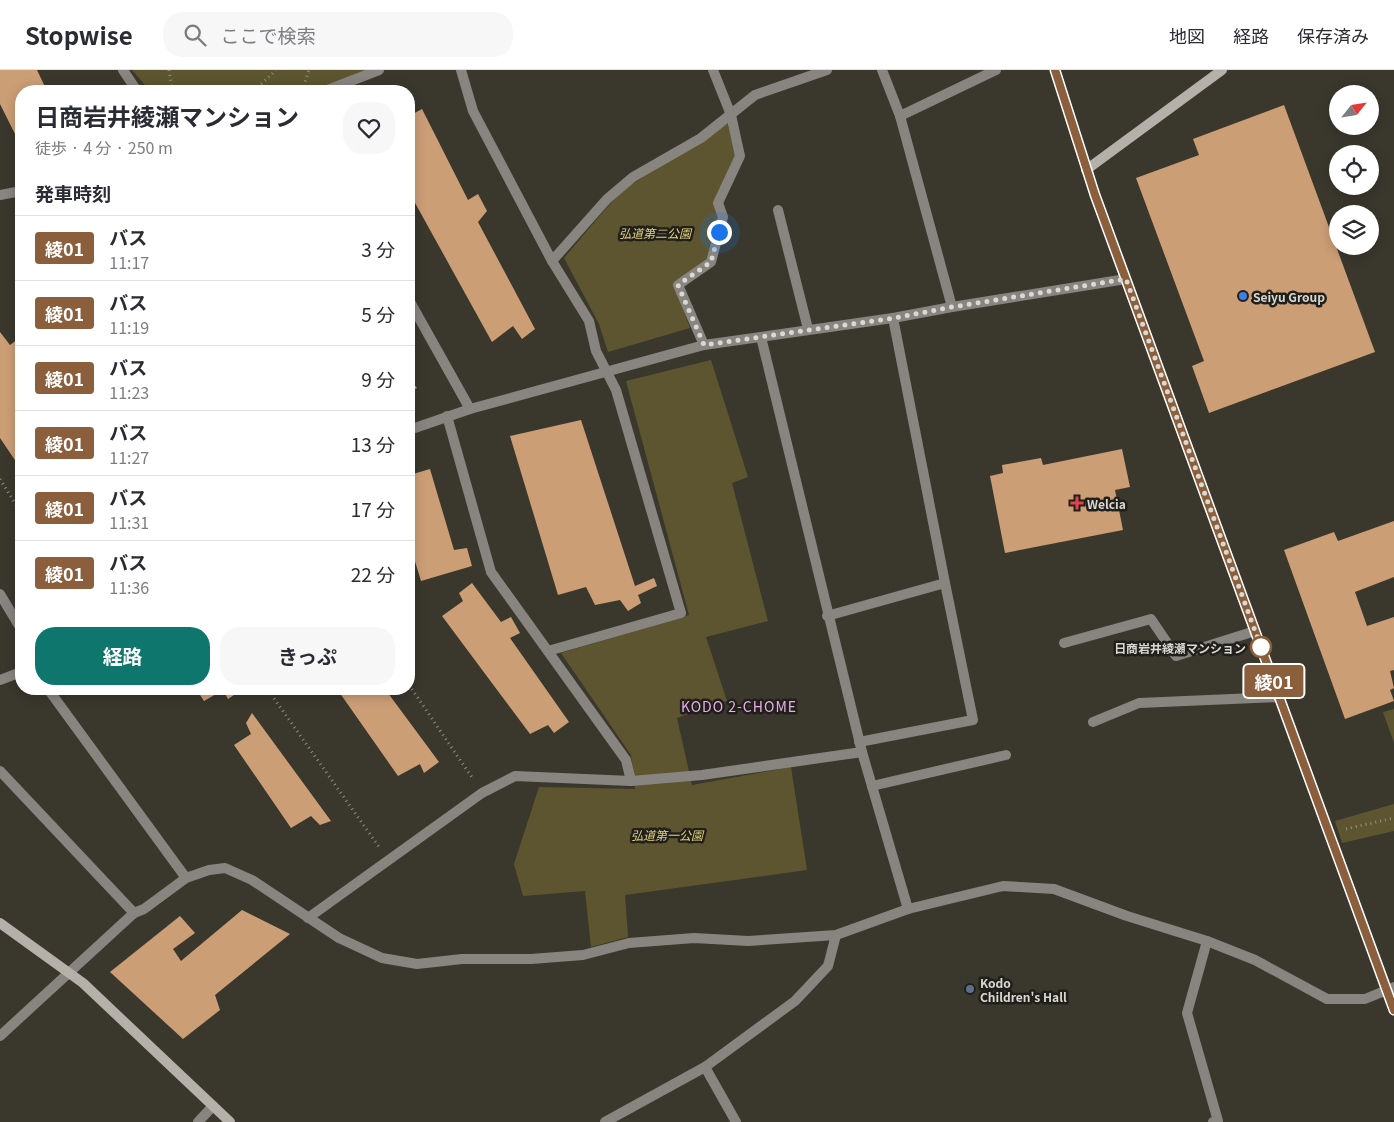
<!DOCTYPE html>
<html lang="ja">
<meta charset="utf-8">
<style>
body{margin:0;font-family:Georgia,"Noto Sans JP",serif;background:#f7f7f7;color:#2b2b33;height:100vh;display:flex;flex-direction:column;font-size:19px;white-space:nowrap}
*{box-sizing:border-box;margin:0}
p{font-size:16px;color:#7c7c81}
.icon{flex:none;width:28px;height:28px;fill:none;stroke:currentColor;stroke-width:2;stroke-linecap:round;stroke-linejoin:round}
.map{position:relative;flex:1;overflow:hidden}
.drawer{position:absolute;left:15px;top:15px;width:400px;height:610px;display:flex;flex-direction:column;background:#fff;border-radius:20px;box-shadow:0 2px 12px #0003}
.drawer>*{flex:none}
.badge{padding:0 10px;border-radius:4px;font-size:18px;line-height:32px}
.needle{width:32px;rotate:60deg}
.buttons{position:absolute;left:1329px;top:15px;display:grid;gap:10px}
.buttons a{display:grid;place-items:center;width:50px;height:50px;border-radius:50%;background:#fff;box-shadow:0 2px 12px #0003;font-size:25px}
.you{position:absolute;width:25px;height:25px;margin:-12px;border:4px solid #fff;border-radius:50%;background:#1a73e8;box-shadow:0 0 0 8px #1a73e833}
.map>.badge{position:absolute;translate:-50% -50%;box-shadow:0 0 0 2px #fff}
h2{padding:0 20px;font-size:19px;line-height:45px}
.round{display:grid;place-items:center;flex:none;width:52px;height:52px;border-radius:20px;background:#f7f7f7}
.overview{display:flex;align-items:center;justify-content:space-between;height:85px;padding:0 20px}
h1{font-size:24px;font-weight:700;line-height:38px}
.action{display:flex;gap:10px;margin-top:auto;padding:10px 20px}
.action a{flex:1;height:58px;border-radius:20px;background:#0f766e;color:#fff;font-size:20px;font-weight:700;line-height:58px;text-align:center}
.action a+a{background:#f7f7f7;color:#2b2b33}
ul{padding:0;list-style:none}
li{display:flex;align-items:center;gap:15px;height:65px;padding:0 20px;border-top:1px solid #e1e1e2}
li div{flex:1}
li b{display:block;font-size:19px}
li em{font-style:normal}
li .badge{min-width:55px;font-weight:700;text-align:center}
header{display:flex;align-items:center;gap:30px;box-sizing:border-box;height:70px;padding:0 25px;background:#fff;border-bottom:1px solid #e1e1e2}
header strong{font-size:24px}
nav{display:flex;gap:28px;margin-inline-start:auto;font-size:18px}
.search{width:350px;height:45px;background:#f7f7f7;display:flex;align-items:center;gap:12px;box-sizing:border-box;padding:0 18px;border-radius:20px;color:#7c7c81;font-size:19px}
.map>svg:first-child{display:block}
</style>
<header>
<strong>Stopwise</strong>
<div class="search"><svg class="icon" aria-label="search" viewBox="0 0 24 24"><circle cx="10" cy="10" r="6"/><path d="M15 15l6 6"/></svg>ここで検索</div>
<nav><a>地図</a><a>経路</a><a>保存済み</a></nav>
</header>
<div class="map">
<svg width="1394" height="1052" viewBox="0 0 1394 1052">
<rect width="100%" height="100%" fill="#3a382d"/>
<!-- green -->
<g fill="#5c5530">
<path d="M132,0H371L322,21H150Z"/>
<path d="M727,52L736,86L707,190L674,214L690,258L608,282L599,254L564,188L620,122Z"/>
<path d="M711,290L748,407L732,413L768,551L706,567L727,631L677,648L692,715L791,697L807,800L625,825L628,867L591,877L585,821L523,826L514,794L539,717L635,719L631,685L561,583L689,545L626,311Z"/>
<path d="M1394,639V673L1383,642Z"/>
<path d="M1394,734V761L1342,773L1335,751Z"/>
</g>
<!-- building -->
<g fill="#cc9e76">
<path d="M0,0H37L47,21H21V76L0,34Z"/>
<path d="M1284,35L1375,282L1209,343L1192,296L1204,291L1136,108L1199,85L1193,69Z"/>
<path d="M422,39L468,130L478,124L487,141L478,152L535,259L522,269L513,256L492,272L409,122V46Z"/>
<path d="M0,262L10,275L21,267V399L0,368Z"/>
<path d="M409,309L417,318L409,322Z"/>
<path d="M581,350L635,516L654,508L657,516L638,525L641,533L628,541L620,530L595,535L586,517L558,525L510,366Z"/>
<path d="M1122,379L1130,417L1115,420L1123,460L1005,483L990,406L1003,403L1002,395L1041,388L1043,395Z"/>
<path d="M430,399L454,480L467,478L472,496L421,511L409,472V412L413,404Z"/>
<path d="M1394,451V507L1355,522L1367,556L1394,547V600L1390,601L1394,618L1390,620L1394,631L1345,649L1284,480L1334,462L1338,471Z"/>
<path d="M472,513L501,552L511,547L520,563L510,568L569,652L554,663L548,655L530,664L442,546L463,531L459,523Z"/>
<path d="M196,619H243L228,629L223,620L204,631Z"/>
<path d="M337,619H385L439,692L424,703L420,694L398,706Z"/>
<path d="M252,643L331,751L320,755L311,746L291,758L234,675L251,664L246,653Z"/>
<path d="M242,840L290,864L215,925L220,940L183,969L110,902L180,846L195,863L173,879L181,891Z"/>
</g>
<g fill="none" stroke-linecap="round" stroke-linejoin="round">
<!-- path -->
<g stroke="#919088" stroke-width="3" stroke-dasharray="1 4" stroke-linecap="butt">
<path d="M169,0L172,18"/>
<path d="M166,21L172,18L175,21"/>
<path d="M254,21L276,0"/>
<path d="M302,21L309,0"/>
<path d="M0,409L21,443"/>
<path d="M409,615L473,709"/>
<path d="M271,619L273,627L379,777"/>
<path d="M1346,759L1394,748"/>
</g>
<!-- lane -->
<g stroke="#888580" stroke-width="10">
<path d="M893,248L945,513"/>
<path d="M704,275L678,215L711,192L723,147L718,133L740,86L731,45"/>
<path d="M827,546L945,513L973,650L859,672"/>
<path d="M1064,573L1151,549L1176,586L1255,561"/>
<path d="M1093,652L1139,633L1280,627"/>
<path d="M872,716L1006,685"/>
</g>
<!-- street -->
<g stroke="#888580" stroke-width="10">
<path d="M123,0L137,21"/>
<path d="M461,0L473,41L552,191L589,251L596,281L616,320L681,543L548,581"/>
<path d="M713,0L731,45"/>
<path d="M882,0L900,46L952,237"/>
<path d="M325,21L379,0"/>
<path d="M900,46L996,0"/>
<path d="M0,125L21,121"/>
<path d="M778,140L808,259"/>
<path d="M552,191L607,129L633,107L701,68L755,25L827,0"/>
<path d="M409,230L470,339"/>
<path d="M761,267L862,682L908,839"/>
<path d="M447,346L491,502L626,690L631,711"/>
<path d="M409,360L470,339L704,275L893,248L952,237L1126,209"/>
<path d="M0,524L21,559"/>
<path d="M0,610L21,602"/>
<path d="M48,619L186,808"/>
<path d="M0,701L134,843"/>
<path d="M308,848L482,723L515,706L631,711L702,705L862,682"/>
<path d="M1207,871L1187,943L1218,1051L1213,1052"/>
<path d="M0,966L134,843L144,839L186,808L209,800L225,798L252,810L339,868L382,888L417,894L462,889H531L583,885L629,873L694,868L748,871L836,865L908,839L1003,816L1054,819L1127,846L1207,871L1255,890L1327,929H1365L1394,917"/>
<path d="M705,997L736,1052"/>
<path d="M198,1052L213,1036"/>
<path d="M605,1052L705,997L795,931L828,896L836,865"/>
</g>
<!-- secondary -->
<g stroke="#b5b0a9" stroke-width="10">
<path d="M1055,0L1095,125L1394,940"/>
<path d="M1086,100L1222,0"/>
<path d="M0,853L83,913L230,1052"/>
</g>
</g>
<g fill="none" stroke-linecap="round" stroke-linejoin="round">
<!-- line casing -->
<g stroke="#fff" stroke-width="11">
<path id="line" d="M1055,0L1095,125L1394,940"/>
</g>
<!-- line -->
<use href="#line" stroke="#8b5e3c" stroke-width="8"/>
<!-- walk -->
<path stroke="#d9d8d2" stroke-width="5" stroke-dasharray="0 9" d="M719,162L711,192L678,215L704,275L894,248L952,237L1126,209L1261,577"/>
</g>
<!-- markers -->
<circle fill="#3f7fe0" stroke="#201f1a" stroke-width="2" cx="1243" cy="226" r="5"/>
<path fill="#e0444e" stroke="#201f1a" stroke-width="2" d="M1074.5 425.5h5v5h5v5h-5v5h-5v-5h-5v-5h5z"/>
<circle fill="#fff" stroke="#8b5e3c" stroke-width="2.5" cx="1261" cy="577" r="10"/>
<circle fill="#5c6f8a" stroke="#201f1a" stroke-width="2" cx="970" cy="919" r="5"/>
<g text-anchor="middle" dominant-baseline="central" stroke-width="5" stroke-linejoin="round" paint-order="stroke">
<!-- park labels -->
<g font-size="12" font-style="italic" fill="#e4d27e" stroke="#201f1a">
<text x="655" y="162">弘道第二公園</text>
<text x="667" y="764">弘道第一公園</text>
</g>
<!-- poi labels -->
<g font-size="12" font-weight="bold" fill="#d9d8d2" stroke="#201f1a" text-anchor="start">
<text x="1253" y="226">Seiyu Group</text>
<text x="1087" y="433">Welcia</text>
<text x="980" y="912">Kodo<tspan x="980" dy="14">Children's Hall</tspan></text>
</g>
<!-- stop labels -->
<g font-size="12" font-weight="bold" fill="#d9d8d2" stroke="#201f1a" text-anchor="end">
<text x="1246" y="577">日商岩井綾瀬マンション</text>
</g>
<!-- neighbourhood labels -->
<g font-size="14" letter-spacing="1" fill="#e7aee7" stroke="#201f1a">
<text x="739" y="636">KODO 2-CHOME</text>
</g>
</g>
</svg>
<div class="buttons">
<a><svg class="needle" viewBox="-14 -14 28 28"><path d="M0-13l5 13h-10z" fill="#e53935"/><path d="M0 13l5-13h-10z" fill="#7c7c81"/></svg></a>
<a><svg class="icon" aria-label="locate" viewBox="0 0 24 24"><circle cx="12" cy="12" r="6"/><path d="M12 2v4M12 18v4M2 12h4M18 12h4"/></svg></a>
<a><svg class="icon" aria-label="layers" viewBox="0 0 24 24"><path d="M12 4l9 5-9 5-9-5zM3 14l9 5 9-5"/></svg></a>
</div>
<div class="you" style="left:719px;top:162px"></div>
<b class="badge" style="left:1274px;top:611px;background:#8b5e3c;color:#fff">綾01</b>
<section class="drawer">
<div class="overview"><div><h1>日商岩井綾瀬マンション</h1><p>徒歩 · 4 分 · 250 m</p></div><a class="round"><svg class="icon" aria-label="heart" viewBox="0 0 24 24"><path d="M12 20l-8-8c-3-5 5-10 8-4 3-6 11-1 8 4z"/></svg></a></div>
<h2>発車時刻</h2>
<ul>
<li><span class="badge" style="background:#8b5e3c;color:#fff">綾01</span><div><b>バス</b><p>11:17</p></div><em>3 分</em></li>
<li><span class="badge" style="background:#8b5e3c;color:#fff">綾01</span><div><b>バス</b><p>11:19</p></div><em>5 分</em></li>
<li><span class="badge" style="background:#8b5e3c;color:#fff">綾01</span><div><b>バス</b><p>11:23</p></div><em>9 分</em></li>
<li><span class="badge" style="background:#8b5e3c;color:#fff">綾01</span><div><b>バス</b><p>11:27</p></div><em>13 分</em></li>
<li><span class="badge" style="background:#8b5e3c;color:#fff">綾01</span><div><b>バス</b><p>11:31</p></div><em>17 分</em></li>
<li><span class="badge" style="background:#8b5e3c;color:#fff">綾01</span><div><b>バス</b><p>11:36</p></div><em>22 分</em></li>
</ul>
<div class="action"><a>経路</a><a>きっぷ</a></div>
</section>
</div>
